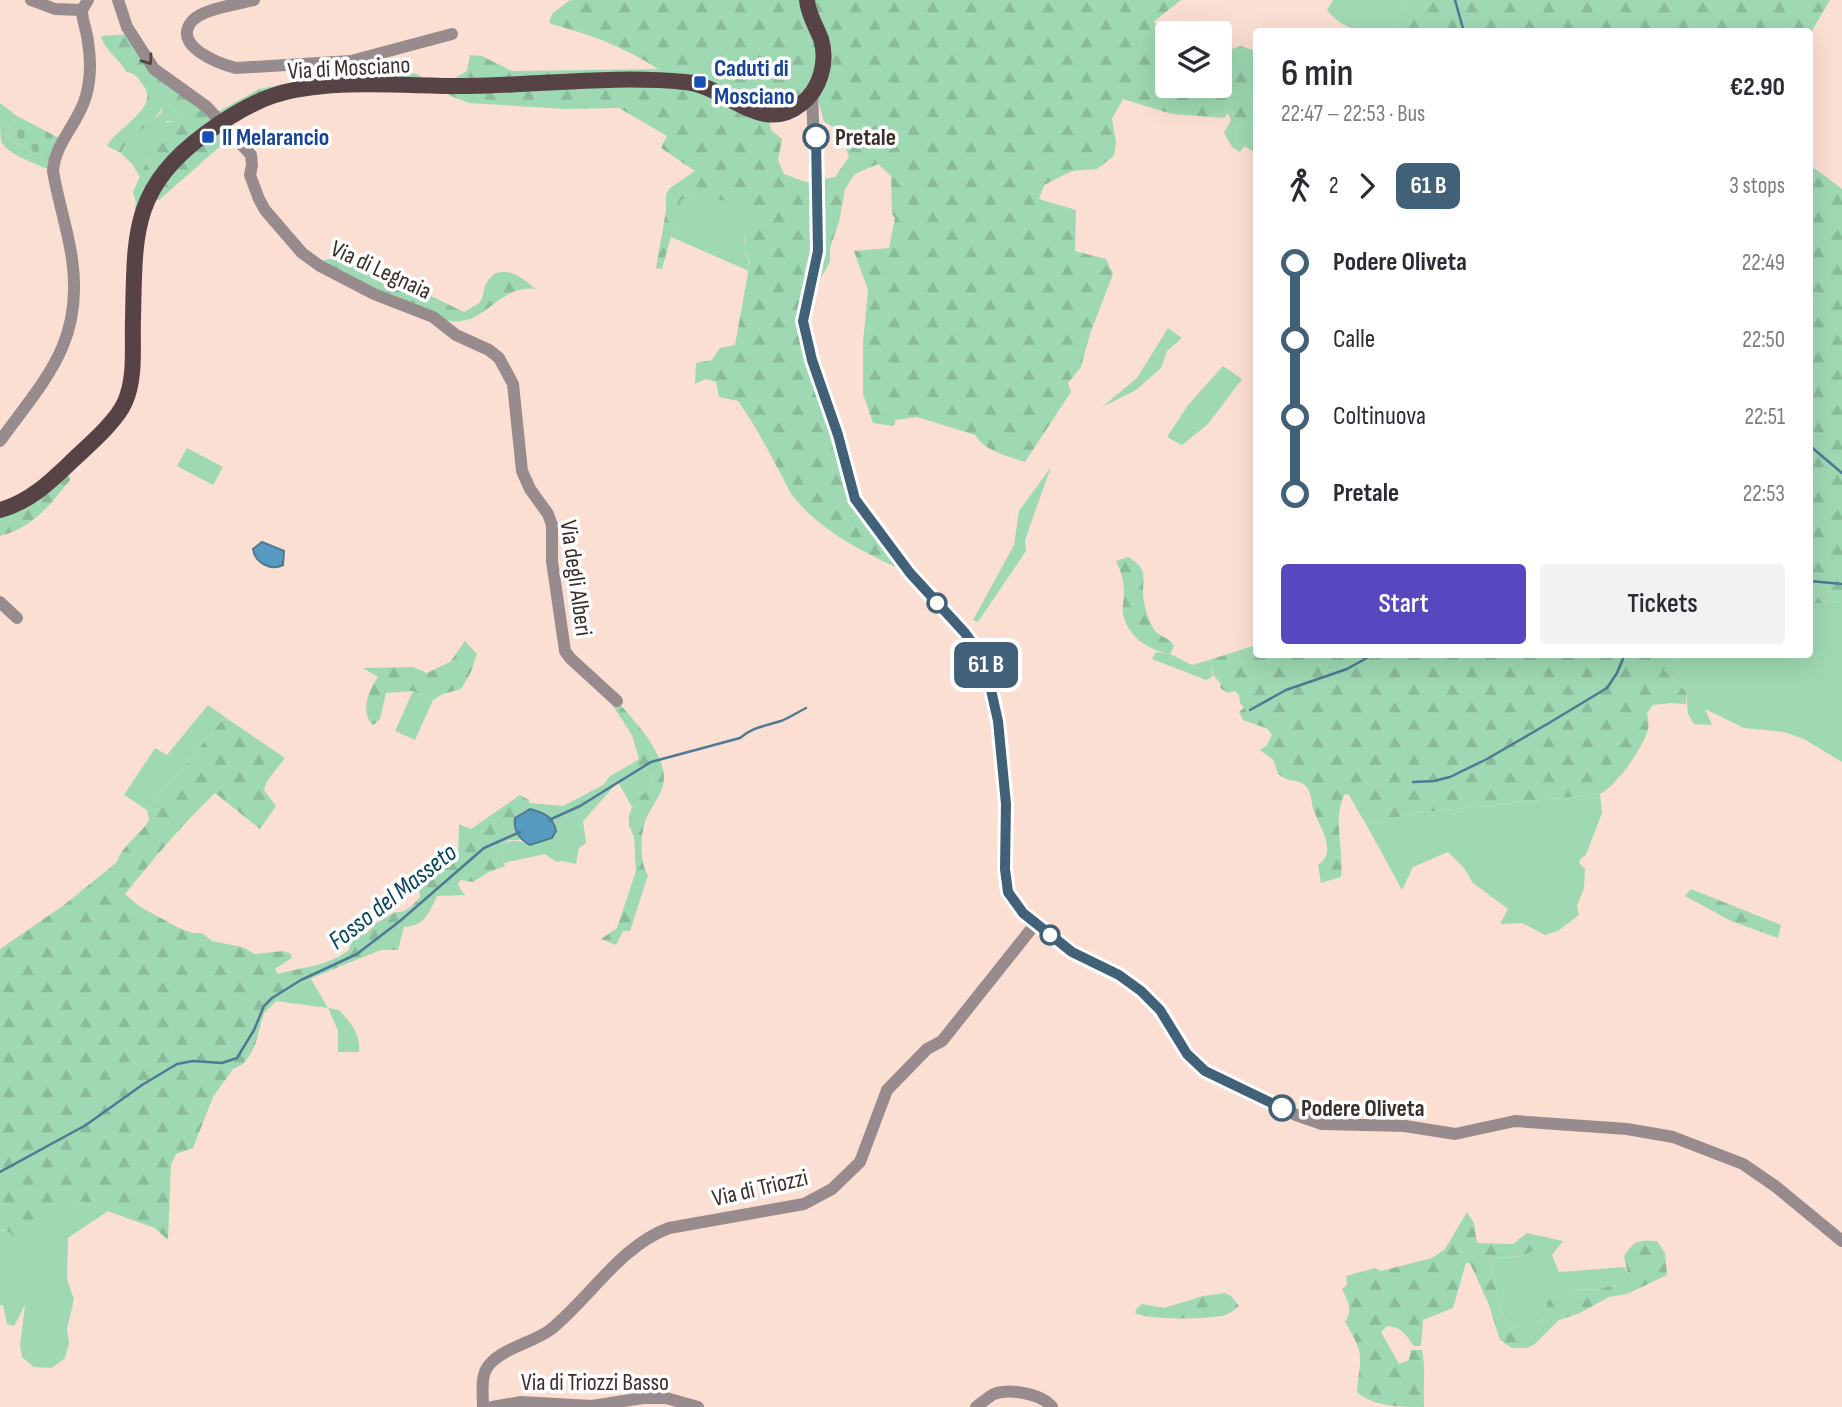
<!DOCTYPE html>
<meta charset="utf-8">
<style>
body{margin:0;font-family:"Sofia Sans Condensed",sans-serif;background:#f2f2f3;color:#2b2b33;height:100vh;display:flex;flex-direction:column;font-size:26px;white-space:nowrap}
*{box-sizing:border-box;margin:0}
p{font-size:23px;color:#7c7c81}
.icon{flex:none;width:38px;height:38px;fill:none;stroke:currentColor;stroke-width:2;stroke-linecap:round;stroke-linejoin:round}
.map{position:relative;flex:1;overflow:hidden}
.side{position:absolute;left:1253px;top:28px;width:560px;height:630px;display:flex;flex-direction:column;background:#fff;border-radius:7px;box-shadow:0 7px 28px #0002}
.side>*{flex:none}
.badge{padding:0 14px;border-radius:10px;font-size:24px;line-height:46px}
.tools{position:absolute;left:1155px;top:21px;display:grid;gap:14px}
.tools a{display:grid;place-items:center;width:77px;height:77px;border-radius:7px;background:#fff;box-shadow:0 7px 28px #0002;font-size:35px}
.map>.badge{position:absolute;translate:-50% -50%;box-shadow:0 0 0 4px #fff}
.legs{display:flex;align-items:center;gap:10px;height:77px;padding:0 28px;font-size:23px}
.legs p{margin-inline-start:auto}
.summary{display:flex;align-items:center;justify-content:space-between;height:119px;padding:0 28px}
h1{font-size:38px;font-weight:600;line-height:52px}
.primary-button{display:flex;gap:14px;margin-top:auto;padding:14px 28px}
.primary-button a{flex:1;height:80px;border-radius:7px;background:#5748c0;color:#fff;font-size:28px;font-weight:600;line-height:80px;text-align:center}
.primary-button a+a{background:#f2f2f3;color:#2b2b33}
ul{padding:0 28px;list-style:none}
li{display:flex;align-items:center;gap:24px;height:77px;font-size:26px}
li i{display:grid;place-items:center;width:10px;height:100%;margin:0 9px;background:currentColor}
li i::after{content:'';width:18px;height:18px;margin:-9px;border:5px solid;border-radius:50%;background:#fff}
li p{margin-inline-start:auto}
li:first-child i{background:linear-gradient(#0000 50%,currentColor 0)}
li:last-child i{background:linear-gradient(currentColor 50%,#0000 0)}
.map>svg:first-child{display:block}
</style>
<div class="map">
<svg width="1842" height="1407" viewBox="0 0 1842 1407">
<defs>
<pattern id="forest-firs" width="22" height="20" patternUnits="userSpaceOnUse" patternTransform="scale(1.75)"><rect width="22" height="20" fill="#9fd9b3"/><path d="M5 1l3.5 6h-7zM16 11l3.5 6h-7z" fill="#8abb9a"/></pattern>
<pattern id="cemetery-stones" width="16" height="16" patternUnits="userSpaceOnUse" patternTransform="scale(1.75)"><rect width="16" height="16" fill="#9fd9b3"/><path d="M2 7V4a2 2 0 0 1 4 0v3zM10 15v-3a2 2 0 0 1 4 0v3z" fill="#8abb9a"/></pattern>
</defs>
<rect width="100%" height="100%" fill="#fcdfd3"/>
<!-- green -->
<g fill="#9fd9b3">
<path d="M1333,0H1407L1403,19L1395,31C1366,31 1348,35 1327,10Z"/>
<path d="M164,102C172,105 180,113 181,121H166L154,154L145,165L140,177L133,165L121,153L133,135L161,113Z"/>
<path d="M0,103L17,116L6,137L49,160L53,171C39,165 7,155 1,141C0,132 0,113 0,103Z"/>
<path d="M1230,108L1239,124L1256,128V153L1244,146L1240,152L1232,147L1224,133L1231,120L1228,113Z"/>
<path d="M697,193L745,200L753,215C749,225 742,238 745,249C747,258 751,261 749,271L671,237L680,200Z"/>
<path d="M1168,328L1182,338L1167,351L1161,368L1136,390L1102,407L1137,378Z"/>
<path d="M1223,366L1242,379L1208,424L1182,445L1167,437L1188,405Z"/>
<path d="M187,448L223,467L213,485L177,466Z"/>
<path d="M1051,467L1025,540L1026,551L978,622L973,620L1014,545L1019,511Z"/>
<path d="M1842,601V762L1804,739L1784,732L1744,728L1705,709L1712,725L1694,724L1688,714L1686,692L1664,670L1681,655L1810,654V604Z"/>
<path d="M1156,652L1170,654L1192,665L1209,660L1213,676L1206,680L1152,659Z"/>
<path d="M413,691L433,700L415,740L395,731Z"/>
<path d="M208,705L225,717L147,810L124,795L155,748L167,755Z"/>
<path d="M631,764L647,770L653,780L649,789L640,798L642,802L632,807L618,782L583,821L586,843L579,848L576,864L562,861L556,862L545,854L504,863L499,847C511,839 518,839 530,845L555,823L545,813L530,809L529,803L563,806L603,785L610,776Z"/>
<path d="M1600,794L1602,813L1586,855L1581,858L1579,863L1585,869L1584,888L1577,906L1579,915L1558,931L1545,935L1522,923L1500,924L1508,909L1473,883L1464,868L1448,852L1413,867L1402,890L1366,824L1416,813Z"/>
<path d="M311,979L328,1008L339,1010C350,1022 361,1034 359,1052H338V1031L328,1008L276,1001L296,985Z"/>
<path d="M79,1201L108,1211L68,1238L67,1280L74,1299L67,1329L69,1343L65,1358L52,1368L34,1367L22,1357L20,1345L25,1305L14,1326L7,1324L3,1305H0V1231L36,1222Z"/>
<path d="M1533,1250H1556L1552,1255L1559,1272L1625,1267L1630,1280L1597,1290L1577,1289L1565,1301L1547,1302V1310L1539,1325H1520L1510,1329L1500,1309L1490,1258L1517,1257Z"/>
</g>
<!-- forest -->
<g fill="url(#forest-firs)" fill-rule="evenodd">
<path d="M570,0H1181L1153,22L1174,33H1167V86H1220V48L1232,49L1241,46L1256,51V128L1238,124L1231,109L1224,118L1172,114L1123,99L1112,119L1116,142L1114,156L1097,169L1072,171L1044,185L1039,199L1076,210L1075,251L1106,259L1113,274L1090,334L1081,367L1068,383L1071,392L1025,462C1008,456 986,452 975,435L917,417L896,420L893,426L873,423L863,394V343L868,290L854,251L889,248L895,218L892,214L891,176L878,164L855,174L845,189L839,222L830,248V262L804,307L848,479L910,573C870,556 825,534 796,500C788,491 783,477 777,467C765,444 753,422 738,401L719,397L716,382L706,379L695,384L696,363L712,360L720,348L735,345L750,262L744,247L746,232L752,215L744,201L731,203L697,193L681,200L662,269L656,268L666,211V194L670,188L695,171L661,148L667,136L619,108L566,109L469,103L451,96L435,86L311,88L221,122L233,135L159,200L147,199L141,218L134,215L136,203L133,192L145,165L154,154L156,148L150,139C154,124 166,121 180,121V116L169,104L164,103C157,124 131,132 121,153L107,146C116,128 161,108 143,85C138,78 135,73 126,72C120,59 104,50 101,36L130,34L154,69L214,114L259,89L372,66L417,74L425,79L455,78L467,71L470,55L482,56L512,71L658,69C627,48 587,33 551,24L549,21L553,13ZM816,92L824,122C840,129 844,141 849,157L835,177L806,182L784,174L778,160L782,139L771,130L769,115Z"/>
<path d="M1407,0H1830L1810,34V32L1395,31L1403,19Z"/>
<path d="M1810,165L1842,189V601L1810,604V548L1812,542L1810,540Z"/>
<path d="M351,255L376,269L464,312C469,309 475,306 479,303C484,298 483,288 487,282C500,261 523,277 535,289C500,286 490,317 461,321C451,323 443,319 433,317L314,262Z"/>
<path d="M63,469L71,479C50,505 34,527 0,536V510Z"/>
<path d="M1128,557C1152,570 1140,581 1144,601C1145,610 1149,621 1153,628C1158,637 1168,636 1174,646L1170,654C1148,650 1128,637 1123,614C1122,607 1124,599 1124,592C1124,580 1121,572 1116,561Z"/>
<path d="M465,641L477,654L471,672L461,689L443,694L433,700L413,691L386,693L380,719L373,725C360,713 368,690 378,677L363,668L413,667L427,673L450,662Z"/>
<path d="M1256,645V654L1681,655L1664,670L1686,692V704L1670,703L1653,705L1647,713C1648,718 1649,725 1648,730C1642,749 1617,785 1600,794L1416,813L1366,824L1349,795L1345,794C1332,818 1344,850 1341,877L1321,883L1318,865C1338,852 1320,828 1314,811C1311,804 1312,795 1308,789C1302,779 1293,782 1284,778C1275,774 1277,766 1273,760C1271,757 1263,753 1260,750L1267,745L1272,735L1268,729L1243,720L1239,712L1244,708L1240,702L1239,695L1235,691L1228,693L1220,688L1221,684L1214,676L1209,660Z"/>
<path d="M607,691C626,711 663,748 664,777C664,793 653,803 647,817C640,831 639,862 648,875L630,931H623L616,945L601,939L617,928L636,871L634,836L629,826V816L632,807L642,802L639,798L649,789L653,780L647,770L631,764L639,759L632,735L609,700Z"/>
<path d="M225,717L285,758L267,781L264,790L276,806L260,829L215,793C182,825 153,859 125,894L139,906L177,927L192,933H202L212,941L242,947L255,954L283,951L291,954L292,958L275,969L278,974C303,967 328,966 349,950L350,941L357,934H366L375,924L395,912C406,914 414,904 420,897L419,888L458,858L459,824L471,829L520,795L529,800L530,809L522,812L514,827L521,840H509L499,847L505,866L489,872L473,882L460,880L458,885L465,895L437,896C429,913 425,926 404,927L398,950H381L341,966L296,985L276,1001L264,1013L255,1045L250,1055L243,1064L233,1069L213,1097L193,1148L176,1154L171,1165L168,1240L155,1228L79,1201L13,1236L6,1229L0,1231V949L64,905L117,862C122,845 140,836 149,820L147,810Z"/>
<path d="M1691,889L1781,925L1778,938L1731,921L1685,896Z"/>
<path d="M1467,1212L1474,1223L1477,1243L1513,1244L1527,1233L1563,1241L1556,1250H1533C1522,1259 1505,1257 1490,1258L1500,1309L1510,1329L1520,1325H1539L1547,1310V1302L1552,1298L1565,1301L1577,1289L1597,1290L1629,1280L1624,1256C1635,1240 1637,1240 1657,1241L1665,1253L1667,1275L1627,1294L1609,1297L1580,1313L1559,1320L1535,1344L1527,1348H1512L1500,1340L1489,1305L1470,1263H1466L1453,1308L1423,1320L1421,1346H1414C1406,1335 1402,1327 1387,1326L1381,1332L1399,1364L1409,1360L1411,1350H1422C1426,1368 1423,1388 1424,1407C1401,1407 1374,1407 1357,1392C1360,1354 1366,1357 1345,1322C1353,1310 1348,1301 1342,1289L1347,1285L1346,1276L1375,1268L1381,1271L1432,1258L1445,1249Z"/>
<path d="M1225,1293L1231,1296L1239,1306C1235,1309 1230,1314 1225,1315C1209,1320 1149,1320 1135,1313L1137,1308L1142,1304L1164,1308L1203,1296Z"/>
</g>
<!-- cemetery -->
<path fill="url(#cemetery-stones)" d="M17,116L61,139L49,160L6,137Z"/>
<!-- water -->
<g fill="#569ac0" stroke="#4e7a93" stroke-width="2">
<path d="M262,542L284,551L283,565C271,571 255,563 253,549Z"/>
<path d="M530,809C544,813 553,816 556,831L552,838L530,845C519,839 513,831 515,818Z"/>
</g>
<g fill="none" stroke-linecap="round" stroke-linejoin="round">
<!-- stream -->
<g stroke="#4e7a93" stroke-width="2.5">
<path d="M1455,0L1464,32"/>
<path d="M1810,446L1842,473"/>
<path d="M1810,581L1842,584"/>
<path d="M1250,710L1286,690L1347,669L1374,654"/>
<path d="M1413,782L1434,781L1450,777L1487,759L1549,723L1607,688L1617,673L1625,654"/>
<path d="M549,820L580,806L651,762L740,738C753,727 765,726 781,721C789,718 798,712 806,708"/>
<path d="M0,1172L86,1125L142,1085L177,1064L193,1061L222,1063L237,1058L254,1030L264,1006L272,998L301,980L357,954L400,921L484,848L520,832"/>
</g>
<!-- minor -->
<g stroke="#988b8d" stroke-width="12">
<path d="M31,0L55,9L82,10"/>
<path d="M118,0L127,27L154,69L207,107L251,155L252,165L250,175L259,199L265,210L302,253L320,266L374,294L433,317L456,335L489,350L499,358L513,384L522,471L530,489L548,514L552,525V561L565,651L570,658L617,701"/>
<path d="M254,0C238,4 203,9 192,21C171,46 220,64 236,68L351,61L452,34"/>
<path d="M812,94L818,251L803,321L812,361L838,435L855,499L910,573L965,633L984,658L998,721L1006,804V881L1008,892L1014,901L1036,923L1072,952L1119,975L1141,991L1160,1010L1187,1054L1205,1071L1296,1115L1322,1124L1405,1126L1455,1134L1515,1121L1627,1129L1673,1137L1743,1164L1775,1186L1842,1241"/>
<path d="M0,441C45,379 84,342 72,259C68,230 58,201 53,171C55,142 79,123 86,96C91,78 91,60 88,42C87,31 82,21 82,10L88,0"/>
<path d="M0,602L17,618"/>
<path d="M483,1407C483,1394 480,1375 489,1365C503,1348 532,1343 550,1330C590,1298 620,1246 669,1228L804,1204L832,1189L860,1162L887,1090L927,1049L942,1041L1036,923"/>
<path d="M492,1407L521,1402L592,1406L643,1398H666L698,1407"/>
<path d="M976,1407C982,1403 988,1397 994,1394C1010,1388 1042,1394 1052,1407"/>
</g>
<!-- major -->
<path stroke="#574246" stroke-width="16" d="M0,510C30,502 51,481 73,460C89,445 116,422 125,402C136,377 132,346 133,319C135,234 131,189 205,134C225,119 249,104 272,96C328,77 410,87 470,86C541,85 614,75 685,82C727,86 761,136 801,104C820,90 828,62 821,39C816,26 808,14 807,0"/>
</g>
<!-- one-way arrows -->
<defs><path id="oneway-chevron" d="M-2-3.5L2.5 0L-2 3.5" fill="none" stroke-width="1.6" stroke-linecap="round" stroke-linejoin="round" transform="scale(1.75)"/></defs>
<use stroke="#524644" href="#oneway-chevron" transform="translate(148 60) rotate(54)"/>
<g fill="none" stroke-linecap="round" stroke-linejoin="round">
<!-- line-1 casing -->
<g stroke="#fff" stroke-width="16">
<path id="line-1" d="M816,137L818,251L803,321L812,360L838,435L855,499L910,573L965,633L984,659L998,721L1006,804L1005,869L1008,892L1023,913L1072,952L1119,975L1141,991L1160,1010L1187,1054L1205,1071L1282,1108"/>
</g>
<!-- line-1 -->
<use href="#line-1" stroke="#406178" stroke-width="10"/>
</g>
<!-- markers -->
<g fill="#1a4fb4" stroke="#fff" stroke-width="2.5">
<rect x="693" y="75" width="14" height="14" rx="3.5"/>
<rect x="201" y="130" width="14" height="14" rx="3.5"/>
</g>
<g fill="#fff" stroke="#406178" stroke-width="3.5">
<circle cx="816" cy="137" r="12"/>
<circle cx="937" cy="603" r="9"/>
<circle cx="1050" cy="935" r="9"/>
<circle cx="1282" cy="1108" r="12"/>
</g>
<g text-anchor="middle" dominant-baseline="central" stroke-width="7" stroke-linejoin="round" paint-order="stroke">
<!-- street labels -->
<g font-size="24" fill="#3a2f2b" stroke="#fff">
<text transform="translate(349 68) rotate(-3)">Via di Mosciano</text>
<text transform="translate(381 270) rotate(25)">Via di Legnaia</text>
<text transform="translate(576 578) rotate(82)">Via degli Alberi</text>
<text transform="translate(760 1188) rotate(-13)">Via di Triozzi</text>
<text x="595" y="1382">Via di Triozzi Basso</text>
</g>
<!-- transit labels -->
<g font-size="24" font-weight="bold" fill="#164399" stroke="#fff" text-anchor="start">
<text x="714" y="68">Caduti di<tspan x="714" dy="28">Mosciano</tspan></text>
<text x="222" y="137">Il Melarancio</text>
</g>
<!-- stop labels -->
<g font-size="24" font-weight="bold" fill="#3a2f2b" stroke="#fff" text-anchor="start">
<text x="835" y="137">Pretale</text>
<text x="1301" y="1108">Podere Oliveta</text>
</g>
<!-- water labels -->
<g font-size="26" font-style="italic" fill="#09435e" stroke="#fff">
<text transform="translate(393 897) rotate(-38)">Fosso del Masseto</text>
</g>
</g>
</svg>
<div class="tools">
<a><svg class="icon" aria-label="layers" viewBox="0 0 24 24"><path d="M12 4l9 5-9 5-9-5zM3 14l9 5 9-5"/></svg></a>
</div>
<b class="badge" style="left:986px;top:665px;background:#406178;color:#fff">61 B</b>
<section class="side">
<div class="summary"><div><h1>6 min</h1><p>22:47 – 22:53 · Bus</p></div><b>€2.90</b></div>
<div class="legs"><svg class="icon" aria-label="walk" viewBox="0 0 24 24"><circle cx="13" cy="4" r="2"/><path d="M13 8l-2 6 4 7M11 14l-3 7M7 12l3-4h3l4 4"/></svg>2<svg class="icon" aria-label="forward" viewBox="0 0 24 24"><path d="M9 5l7 7-7 7"/></svg><b class="badge" style="background:#406178;color:#fff">61 B</b><p>3 stops</p></div>
<ul>
<li><i style="color:#406178"></i><b>Podere Oliveta</b><p>22:49</p></li>
<li><i style="color:#406178"></i><span>Calle</span><p>22:50</p></li>
<li><i style="color:#406178"></i><span>Coltinuova</span><p>22:51</p></li>
<li><i style="color:#406178"></i><b>Pretale</b><p>22:53</p></li>
</ul>
<div class="primary-button"><a>Start</a><a>Tickets</a></div>
</section>
</div>
